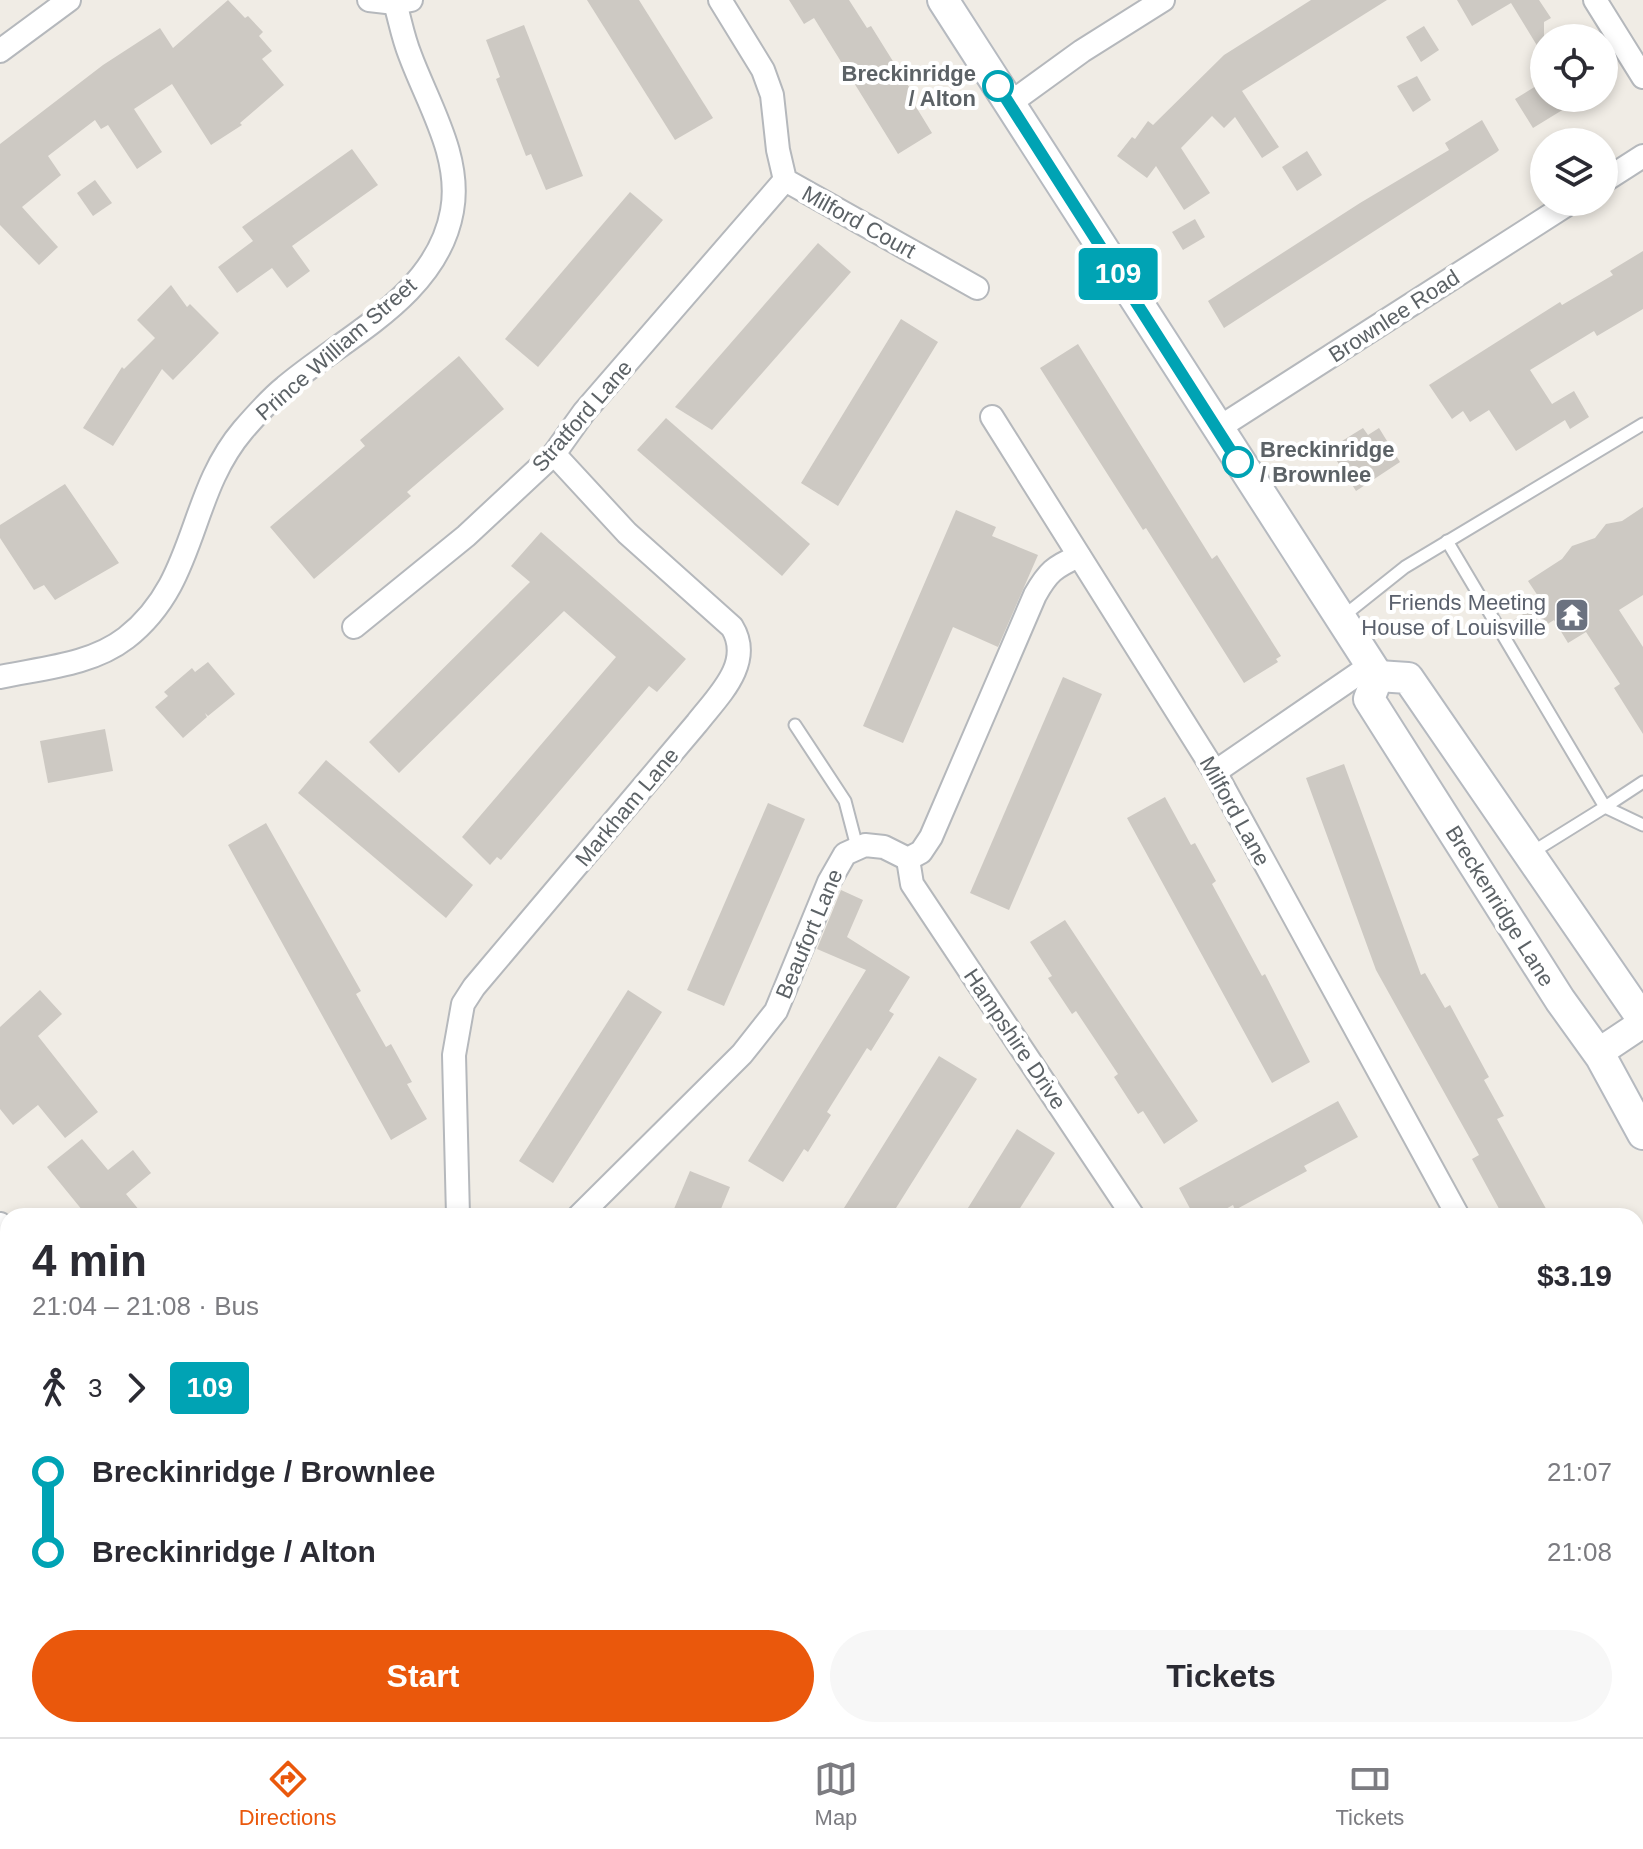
<!DOCTYPE html>
<meta charset="utf-8">
<style>
body{margin:0;font-family:Helvetica,sans-serif;background:#f7f7f7;color:#2b2b33;height:100vh;display:flex;flex-direction:column;font-size:30px;white-space:nowrap}
*{box-sizing:border-box;margin:0}
p{font-size:26px;color:#7c7c81}
.icon{flex:none;width:44px;height:44px;fill:none;stroke:currentColor;stroke-width:2;stroke-linecap:round;stroke-linejoin:round}
.map{position:relative;flex:1;overflow:hidden}
.details{position:absolute;left:0px;top:1208px;width:1644px;height:530px;display:flex;flex-direction:column;background:#fff;border-radius:24px 24px 0 0;box-shadow:0 4px 12px #0003}
.details>*{flex:none}
.badge{padding:0 16px;border-radius:6px;font-size:28px;line-height:52px}
.fabs{position:absolute;left:1530px;top:24px;display:grid;gap:16px}
.fabs a{display:grid;place-items:center;width:88px;height:88px;border-radius:50%;background:#fff;box-shadow:0 4px 12px #0003;font-size:40px}
.map>.badge{position:absolute;translate:-50% -50%;box-shadow:0 0 0 4px #fff}
.legs{display:flex;align-items:center;gap:12px;height:88px;padding:0 32px;font-size:26px}
.legs p{margin-inline-start:auto}
.headline{display:flex;align-items:center;justify-content:space-between;height:136px;padding:0 32px}
h1{font-size:44px;font-weight:700;line-height:60px}
.action{display:flex;gap:16px;margin-top:auto;padding:16px 32px}
.action a{flex:1;height:92px;border-radius:48px;background:#ea580c;color:#fff;font-size:32px;font-weight:700;line-height:92px;text-align:center}
.action a+a{background:#f7f7f7;color:#2b2b33}
ul{padding:0 32px;list-style:none}
li{display:flex;align-items:center;gap:28px;height:80px;font-size:30px}
li i{display:grid;place-items:center;width:12px;height:100%;margin:0 10px;background:currentColor}
li i::after{content:'';width:20px;height:20px;margin:-10px;border:6px solid;border-radius:50%;background:#fff}
li p{margin-inline-start:auto}
li:first-child i{background:linear-gradient(#0000 50%,currentColor 0)}
li:last-child i{background:linear-gradient(currentColor 50%,#0000 0)}
.menu{display:flex;justify-content:space-around;align-items:center;height:112px;border-top:2px solid #e1e1e2;background:#fff;font-size:22px;color:#7c7c81}
.menu a{display:grid;justify-items:center;gap:4px}
.menu .on{color:#ea580c}
.map>svg:first-child{display:block}
</style>
<div class="map">
<svg width="1643" height="1737" viewBox="0 0 1643 1737">
<rect width="100%" height="100%" fill="#f0ece5"/>
<!-- green -->
<g fill="#c3e9bf">
<path d="M1636,1511H1643V1621L1636,1620Z"/>
<path d="M0,1543H8V1657L0,1658Z"/>
</g>
<!-- building -->
<g fill="#cdc9c3">
<path d="M228,0L245,18L248,16L263,32L259,36L272,51L262,59L284,85L240,123L242,125L211,145L172,84L134,109L162,152L137,169L108,125L101,129L95,120L48,156L61,175L22,207L58,247L39,265L0,225V144L103,65L160,28L173,48Z"/>
<path d="M587,0H639L713,118L675,140Z"/>
<path d="M789,0H849L867,28L871,26L914,95L910,97L932,133L898,154L814,18L804,24Z"/>
<path d="M1311,0H1387L1242,91L1279,147L1262,158L1235,117L1224,128L1212,116L1181,148L1210,193L1184,210L1156,166L1147,178L1117,156L1132,137L1135,139L1148,121L1153,125L1224,55Z"/>
<path d="M1457,0H1539L1551,18L1544,22V57L1511,3L1472,26Z"/>
<path d="M524,25L583,176L546,190L531,154L526,156L496,79L500,77L486,40Z"/>
<path d="M1424,26L1439,50L1421,62L1406,37Z"/>
<path d="M1417,76L1431,100L1413,112L1397,86Z"/>
<path d="M1544,81V98H1582L1533,128L1515,99Z"/>
<path d="M1482,120L1499,150L1497,152L1224,328L1208,301L1360,203L1449,150L1445,143Z"/>
<path d="M352,149L378,185L292,246L310,271L287,288L272,268L237,293L218,267L253,241L242,227Z"/>
<path d="M1307,151L1322,175L1297,191L1282,167Z"/>
<path d="M95,180L112,203L93,216L77,193Z"/>
<path d="M630,192L663,220L538,367L505,339Z"/>
<path d="M1195,219L1205,237L1183,250L1172,232Z"/>
<path d="M818,243L851,272L712,430L675,407Z"/>
<path d="M1643,251V309L1597,336L1594,331L1530,370L1552,404L1574,391L1589,417L1570,429L1565,420L1516,451L1489,410L1470,422L1463,411L1452,419L1429,385L1560,302L1562,305L1613,275L1610,271Z"/>
<path d="M171,285L187,307L190,304L219,333L173,380L162,369L113,446L83,428L122,367L124,369L155,338L137,320Z"/>
<path d="M901,319L938,342L838,506L801,483Z"/>
<path d="M1078,344L1212,559L1217,555L1281,656L1276,659L1278,662L1244,683L1146,528L1143,530L1040,368Z"/>
<path d="M459,356L504,409L407,492L411,496L314,579L270,527L365,446L360,440Z"/>
<path d="M666,418L810,544L782,576L637,450Z"/>
<path d="M1363,428L1368,435L1379,428L1400,462L1356,491L1335,458L1348,449L1342,441Z"/>
<path d="M65,484L119,563L55,600L44,585L34,590L0,538V525Z"/>
<path d="M1643,507V595L1619,610L1643,647V734L1614,688L1620,684L1586,632L1568,643L1554,620L1524,639L1512,621L1542,602L1528,581L1562,559L1572,546L1595,538L1606,524L1622,521Z"/>
<path d="M956,510L996,527L992,536L1038,555L998,647L953,627L903,743L863,726Z"/>
<path d="M541,532L686,659L657,692L649,686L501,860L497,857L490,865L462,837L616,657L564,611L399,773L369,742L530,582L511,566Z"/>
<path d="M208,662L235,694L208,716L205,713L207,717L183,738L155,707L168,696L164,692L192,668L195,672Z"/>
<path d="M1063,677L1102,694L1009,910L970,893Z"/>
<path d="M105,729L113,771L48,783L40,741Z"/>
<path d="M326,760L473,885L446,918L298,793Z"/>
<path d="M1344,764L1421,975L1425,973L1445,1008L1450,1005L1489,1077L1484,1080L1504,1116L1497,1119L1550,1216H1503L1472,1159L1479,1155L1376,970L1306,778Z"/>
<path d="M1165,797L1191,845L1195,843L1216,881L1212,884L1262,976L1265,974L1310,1062L1272,1083L1127,818Z"/>
<path d="M768,803L805,819L724,1006L687,990Z"/>
<path d="M266,823L361,991L356,994L386,1047L391,1044L412,1082L407,1084L427,1119L391,1140L228,845Z"/>
<path d="M841,890L863,900L847,937L910,977L889,1011L894,1014L871,1051L867,1048L827,1112L831,1115L808,1152L804,1149L783,1182L748,1161L866,970L817,949Z"/>
<path d="M1065,920L1198,1121L1164,1144L1143,1111L1138,1114L1114,1077L1118,1074L1076,1011L1072,1014L1048,978L1052,976L1030,942Z"/>
<path d="M40,990L62,1014L38,1036L98,1112L65,1138L38,1105L13,1125L0,1109V1027Z"/>
<path d="M628,990L662,1012L553,1183L519,1161Z"/>
<path d="M939,1056L977,1079L891,1216H839Z"/>
<path d="M1338,1101L1358,1137L1304,1166L1307,1171L1235,1210L1233,1205L1213,1216H1194L1179,1188Z"/>
<path d="M1017,1129L1055,1153L1015,1216H963Z"/>
<path d="M82,1139L108,1170L133,1150L151,1173L126,1194L144,1216H87L47,1167Z"/>
<path d="M690,1171L730,1187L718,1216H671Z"/>
</g>
<g fill="none" stroke-linecap="round" stroke-linejoin="round">
<!-- service casing -->
<g stroke="#b5b8bc" stroke-width="15">
<g id="service">
<path d="M1447,541L1605,807L1531,853"/>
<path d="M1341,618L1405,567L1643,424"/>
<path d="M795,725L845,801L857,847"/>
<path d="M1605,807L1643,782"/>
<path d="M1605,807L1643,825"/>
</g>
</g>
<!-- minor casing -->
<g stroke="#b5b8bc" stroke-width="26">
<g id="minor">
<path d="M369,0L395,3L411,0"/>
<path d="M720,0L763,70L772,95L778,150L785,180L977,288"/>
<path d="M1595,0L1643,77"/>
<path d="M0,51L69,0"/>
<path d="M1009,104L1082,51L1163,0"/>
<path d="M1604,181L1643,156"/>
<path d="M992,417L1215,772L1458,1216"/>
<path d="M1217,429L1571,202"/>
<path d="M354,627L466,536L554,454L584,412L785,180"/>
<path d="M0,677C42,668 91,665 126,638C198,582 187,496 243,430C256,415 270,399 285,387C345,336 437,296 452,211C462,157 428,104 410,55C403,38 400,20 395,3"/>
<path d="M1215,772L1371,665"/>
<path d="M908,859L912,884L1133,1216"/>
<path d="M458,1216L454,1055L463,1004L474,987L697,723C718,696 754,663 732,627L627,533L554,454"/>
<path d="M579,1216L742,1054L776,1011L829,882L845,854L865,845L884,847L908,859L921,852L931,837L1035,595C1048,572 1054,567 1079,556"/>
<path d="M0,1224L8,1234"/>
<path d="M0,1366L8,1362"/>
</g>
</g>
<!-- tertiary casing -->
<g stroke="#b5b8bc" stroke-width="32">
<path id="tertiary" d="M1598,1053L1643,1023"/>
</g>
<!-- secondary casing -->
<g stroke="#b6bac0" stroke-width="34">
<g id="secondary">
<path d="M943,0L1378,676"/>
<path d="M1378,676L1369,699L1560,1000L1601,1057L1643,1134"/>
<path d="M1378,676L1408,678L1643,1020"/>
</g>
</g>
<!-- motorway casing -->
<g stroke="#f59200" stroke-width="44">
<g id="motorway">
<path d="M1636,1661L1643,1662"/>
<path d="M0,1693L8,1692"/>
<path d="M1398,1730L1488,1737"/>
<path d="M488,1737L607,1730"/>
</g>
</g>
<!-- service -->
<use href="#service" stroke="#fff" stroke-width="11"/>
<!-- minor -->
<use href="#minor" stroke="#fff" stroke-width="22"/>
<!-- tertiary -->
<use href="#tertiary" stroke="#fff" stroke-width="28"/>
<!-- secondary -->
<use href="#secondary" stroke="#fff" stroke-width="30"/>
<!-- motorway -->
<use href="#motorway" stroke="#ffd88d" stroke-width="40"/>
</g>
<g fill="none" stroke-linecap="round" stroke-linejoin="round">
<!-- line-1 casing -->
<g stroke="#fff" stroke-width="18">
<path id="line-1" d="M998,86L1238,462"/>
</g>
<!-- line-1 -->
<use href="#line-1" stroke="#00a3b4" stroke-width="12"/>
</g>
<!-- icons -->
<defs>
<g id="temple-square" transform="scale(1.8)"><rect x="-9" y="-9" width="18" height="18" rx="4" fill="#6b7280" stroke="#fff"/><path d="M0-6L5-2H3V0L6.5 2.5H4V6H1.5V3h-3V6H-4V2.5H-6.5L-3 0V-2H-5Z" fill="#fff"/></g>
</defs>
<g fill-rule="evenodd">
<use href="#temple-square" x="1572" y="615"/>
</g>
<!-- markers -->
<g fill="#fff" stroke="#00a3b4" stroke-width="4">
<circle cx="998" cy="86" r="14"/>
<circle cx="1238" cy="462" r="14"/>
</g>
<g text-anchor="middle" dominant-baseline="central" stroke-width="8" stroke-linejoin="round" paint-order="stroke">
<!-- stop labels -->
<g font-size="22" font-weight="bold" fill="#5c6266" stroke="#fff" text-anchor="end">
<text x="976" y="73">Breckinridge<tspan x="976" dy="25">/ Alton</tspan></text>
<text x="1260" y="449" text-anchor="start">Breckinridge<tspan x="1260" dy="25">/ Brownlee</tspan></text>
</g>
<!-- street labels -->
<g font-size="22" fill="#5c6266" stroke="#fff">
<text transform="translate(859 222) rotate(29)">Milford Court</text>
<text transform="translate(1394 316) rotate(-33)">Brownlee Road</text>
<text transform="translate(336 349) rotate(-41)">Prince William Street</text>
<text transform="translate(582 416) rotate(-49)">Stratford Lane</text>
<text transform="translate(627 807) rotate(-50)">Markham Lane</text>
<text transform="translate(1235 811) rotate(61)">Milford Lane</text>
<text transform="translate(1500 906) rotate(58)">Breckenridge Lane</text>
<text transform="translate(809 934) rotate(-67)">Beaufort Lane</text>
<text transform="translate(1015 1039) rotate(56)">Hampshire Drive</text>
</g>
<!-- worship labels -->
<g font-size="22" fill="#5b616d" stroke="#fff" text-anchor="end">
<text x="1546" y="602">Friends Meeting<tspan x="1546" dy="25">House of Louisville</tspan></text>
</g>
</g>
</svg>
<div class="fabs">
<a><svg class="icon" aria-label="locate" viewBox="0 0 24 24"><circle cx="12" cy="12" r="6"/><path d="M12 2v4M12 18v4M2 12h4M18 12h4"/></svg></a>
<a><svg class="icon" aria-label="layers" viewBox="0 0 24 24"><path d="M12 4l9 5-9 5-9-5zM3 14l9 5 9-5"/></svg></a>
</div>
<b class="badge" style="left:1118px;top:274px;background:#00a3b4;color:#fff">109</b>
<section class="details">
<div class="headline"><div><h1>4 min</h1><p>21:04 – 21:08 · Bus</p></div><b>$3.19</b></div>
<div class="legs"><svg class="icon" aria-label="walk" viewBox="0 0 24 24"><circle cx="13" cy="4" r="2"/><path d="M13 8l-2 6 4 7M11 14l-3 7M7 12l3-4h3l4 4"/></svg>3<svg class="icon" aria-label="forward" viewBox="0 0 24 24"><path d="M9 5l7 7-7 7"/></svg><b class="badge" style="background:#00a3b4;color:#fff">109</b></div>
<ul>
<li><i style="color:#00a3b4"></i><b>Breckinridge / Brownlee</b><p>21:07</p></li>
<li><i style="color:#00a3b4"></i><b>Breckinridge / Alton</b><p>21:08</p></li>
</ul>
<div class="action"><a>Start</a><a>Tickets</a></div>
</section>
</div>
<nav class="menu">
<a class="on"><svg class="icon" aria-label="directions" viewBox="0 0 24 24"><path d="M12 3l9 9-9 9-9-9zM9 14v-3h6M13 9l2 2-2 2"/></svg>Directions</a>
<a><svg class="icon" aria-label="map" viewBox="0 0 24 24"><path d="M3 6l6-2 6 2 6-2v14l-6 2-6-2-6 2zM9 4v14M15 6v14"/></svg>Map</a>
<a><svg class="icon" aria-label="tickets" viewBox="0 0 24 24"><path d="M3 7h18v10H3zM15 7v10"/></svg>Tickets</a>
</nav>
